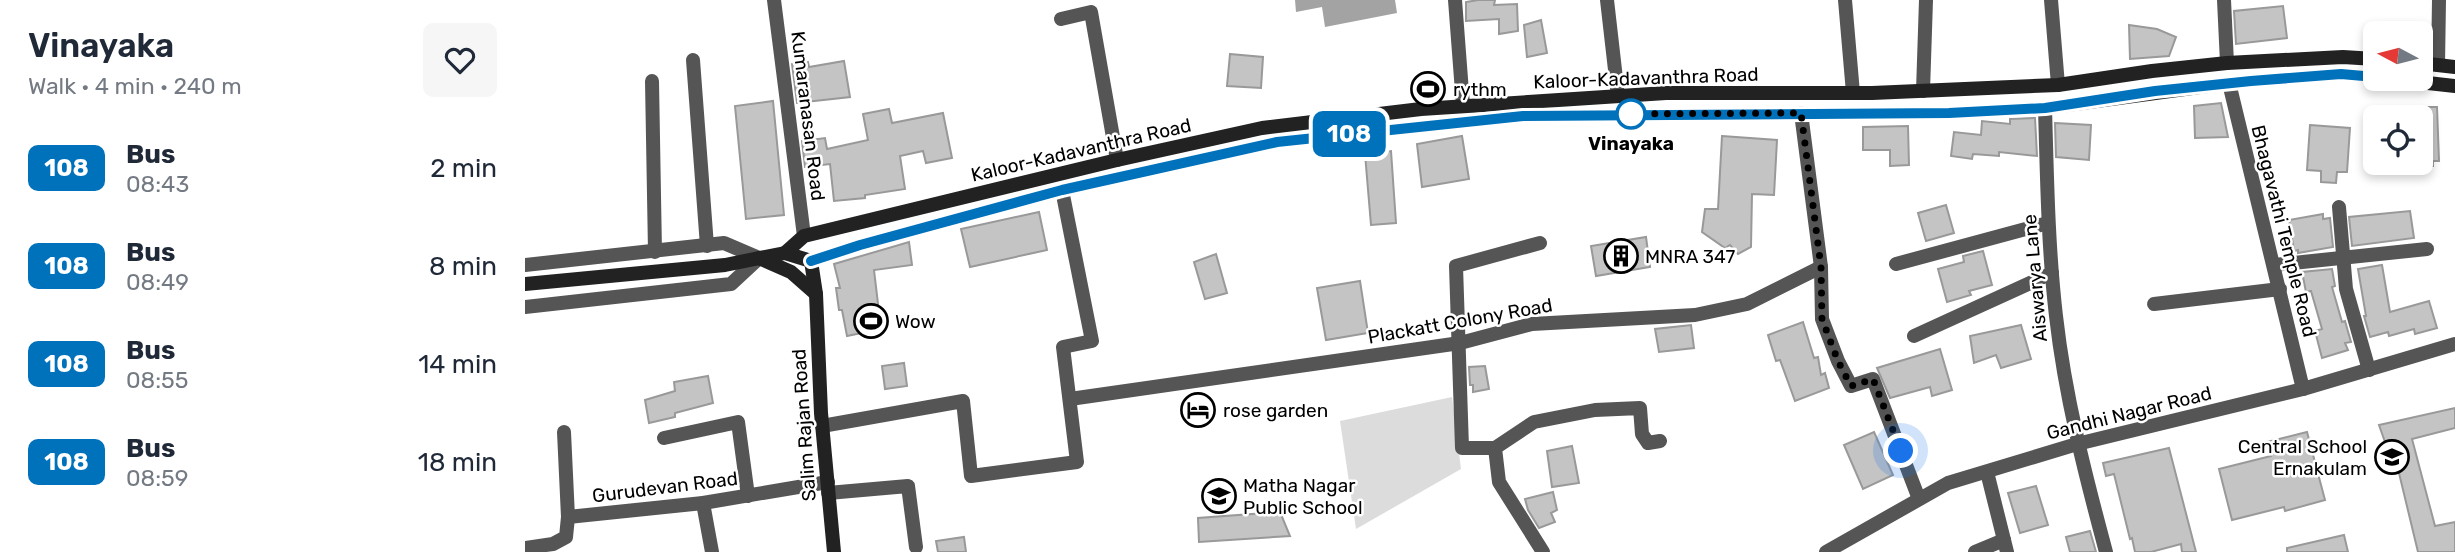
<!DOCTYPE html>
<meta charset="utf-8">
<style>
body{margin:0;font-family:Rubik,sans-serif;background:#f6f6f7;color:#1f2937;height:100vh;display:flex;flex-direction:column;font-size:26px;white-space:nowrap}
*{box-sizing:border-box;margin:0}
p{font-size:23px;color:#747a83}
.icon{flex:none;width:38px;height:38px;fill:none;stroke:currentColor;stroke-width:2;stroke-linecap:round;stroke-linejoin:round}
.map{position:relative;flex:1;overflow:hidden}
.panel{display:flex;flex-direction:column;background:#fff;width:525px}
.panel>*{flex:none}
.badge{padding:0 14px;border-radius:10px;font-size:24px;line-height:46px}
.needle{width:46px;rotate:277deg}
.tools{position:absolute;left:1838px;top:21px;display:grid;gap:14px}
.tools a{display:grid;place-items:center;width:70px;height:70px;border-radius:10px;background:#fff;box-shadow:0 4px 10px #0003;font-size:35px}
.you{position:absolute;width:35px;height:35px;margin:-18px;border:5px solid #fff;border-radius:50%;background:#1a73e8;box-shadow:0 0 0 10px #1a73e833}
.map>.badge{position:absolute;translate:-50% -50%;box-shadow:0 0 0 4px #fff}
.round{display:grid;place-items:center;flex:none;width:74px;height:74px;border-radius:10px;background:#f6f6f7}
.headline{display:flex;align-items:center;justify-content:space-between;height:119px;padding:0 28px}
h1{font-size:33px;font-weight:600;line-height:52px}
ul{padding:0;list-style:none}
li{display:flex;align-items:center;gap:21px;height:98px;padding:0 28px}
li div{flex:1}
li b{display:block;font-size:26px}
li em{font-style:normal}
li .badge{min-width:77px;font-weight:700;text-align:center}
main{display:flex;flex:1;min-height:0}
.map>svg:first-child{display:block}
</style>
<main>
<section class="panel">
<div class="headline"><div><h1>Vinayaka</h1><p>Walk · 4 min · 240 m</p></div><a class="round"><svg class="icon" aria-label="heart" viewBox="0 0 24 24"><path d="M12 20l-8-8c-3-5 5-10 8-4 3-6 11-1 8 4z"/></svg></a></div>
<ul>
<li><span class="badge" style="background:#0072bc;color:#fff">108</span><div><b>Bus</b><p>08:43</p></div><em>2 min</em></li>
<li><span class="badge" style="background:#0072bc;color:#fff">108</span><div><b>Bus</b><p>08:49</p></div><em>8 min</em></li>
<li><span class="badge" style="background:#0072bc;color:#fff">108</span><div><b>Bus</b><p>08:55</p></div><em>14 min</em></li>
<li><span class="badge" style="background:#0072bc;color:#fff">108</span><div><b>Bus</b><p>08:59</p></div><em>18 min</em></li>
</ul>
</section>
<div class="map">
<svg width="1930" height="552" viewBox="0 0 1930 552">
<rect width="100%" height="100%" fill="#fff"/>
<!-- green -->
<path fill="#dcdcdc" d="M927,397L936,469L831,529L815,421Z"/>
<!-- water -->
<path fill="#a3a3a3" d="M770,0H870L872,13L800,27L797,7L771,12Z"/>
<!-- building -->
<g fill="#c4c4c4" stroke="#999" stroke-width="2">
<path d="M953,0H970L969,5L992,4L993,31L974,34V19L941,21V2Z"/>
<path d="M1758,6L1762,38L1711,44L1709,11Z"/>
<path d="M1016,20L1022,53L1002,57L999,25Z"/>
<path d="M1604,25L1632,29L1651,37L1644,56L1605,59Z"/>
<path d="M705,54L738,57L736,88L702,86Z"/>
<path d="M319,61L325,97L272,103L267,64L283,62L284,67Z"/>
<path d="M248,101L259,215L221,219L210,106Z"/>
<path d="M1696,103L1703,137L1670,138L1669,106Z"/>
<path d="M1895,107H1912L1914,161H1908V166H1895Z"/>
<path d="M364,109L367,123L418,113L427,158L401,163L398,151L375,156L380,189L340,195V198L309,201L305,164L280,167L277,141L300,138L302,149L343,140L338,114Z"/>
<path d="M1510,118L1512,156L1474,152V156L1448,154L1447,159L1426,156L1429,132L1456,135L1457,121L1485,124V119Z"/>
<path d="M1530,123L1566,125L1564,160L1531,157Z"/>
<path d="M1785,125L1825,128L1822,172H1812L1811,183L1796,182V171L1782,170Z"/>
<path d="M1383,126L1384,165L1365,166V150H1338V127Z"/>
<path d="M937,136L944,179L897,187L892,144Z"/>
<path d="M1197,136L1252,140L1249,195L1227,194L1226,247L1213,254L1205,245L1200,248L1177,232L1180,209H1193Z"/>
<path d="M866,151L871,223L846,225L840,154Z"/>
<path d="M1421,205L1429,233L1401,241L1393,213Z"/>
<path d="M1885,211L1889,238L1827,246L1824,217Z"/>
<path d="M514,212L522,250L445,267L436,229Z"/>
<path d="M1798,214V219L1805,218L1808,247L1773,253V250L1769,251L1764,220Z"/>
<path d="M1121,237L1125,267L1071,276L1066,246Z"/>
<path d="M384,242L387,265L349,270L356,329L322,336L317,310H314L311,288H315L309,264Z"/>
<path d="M1458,251L1467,285L1444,291L1446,295L1422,302L1413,269L1439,262L1438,256Z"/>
<path d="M691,254L702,293L680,299L669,262Z"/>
<path d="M1857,265L1865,312L1904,301L1912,328L1890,334L1889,329L1864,336L1863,332L1845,337L1839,316H1841L1833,269Z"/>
<path d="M1807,269L1810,286L1807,287L1817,322L1820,321L1826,342L1820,343L1823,350L1797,358L1790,331L1797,329L1786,291L1781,292L1777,272Z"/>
<path d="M835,281L843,333L801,340L792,288Z"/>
<path d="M1278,322L1289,358L1293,357L1296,375L1300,373L1304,388L1270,401L1255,360L1251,361L1243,335Z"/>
<path d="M1166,325L1169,348L1134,352L1130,329Z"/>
<path d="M1496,325L1506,359L1476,368L1471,355L1449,363L1445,336Z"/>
<path d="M1415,349L1427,390L1407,396L1405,387L1365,398L1352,368Z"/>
<path d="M379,363L382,386L360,389L357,366Z"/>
<path d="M960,366L964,389L948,392V385H945L944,367Z"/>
<path d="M183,376L188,403L150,413V417L124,423L120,400L150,391L149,382Z"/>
<path d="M1930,408V428L1887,439L1910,526L1930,522V552H1893L1867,444L1861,445L1854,425Z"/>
<path d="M1349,432L1368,475L1338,489L1319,445Z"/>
<path d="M1782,432L1800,500L1760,511L1759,507L1707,520L1694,469L1746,456L1742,442Z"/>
<path d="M1047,446L1054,483L1027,487L1022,451Z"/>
<path d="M1644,448L1671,552H1657L1656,544L1626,552H1610L1607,538L1605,539L1589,474L1581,476L1578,463Z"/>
<path d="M1511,486L1523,525L1495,533L1483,493Z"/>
<path d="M1028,492L1032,510L1026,513L1030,522L1014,528L1003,510L1000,499Z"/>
<path d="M755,512L765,536L674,542L673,518Z"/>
<path d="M1565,531L1571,552H1545L1541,537Z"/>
<path d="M1819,535L1823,552H1762V548Z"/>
<path d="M439,537L441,552H413L411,541Z"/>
</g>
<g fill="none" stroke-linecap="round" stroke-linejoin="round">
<!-- minor -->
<g stroke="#555" stroke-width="14">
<path d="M249,0L279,236"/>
<path d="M930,0L938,105"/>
<path d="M1082,0L1093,96"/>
<path d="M1320,0L1328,93"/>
<path d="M1526,0L1533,85"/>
<path d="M1699,0L1702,63"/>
<path d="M536,19L566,12L592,160"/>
<path d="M168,60L182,246"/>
<path d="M1913,65L1914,0"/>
<path d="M127,81L130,252"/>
<path d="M1704,83L1778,389"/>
<path d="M1398,91L1401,0"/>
<path d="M1520,108C1522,177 1523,247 1531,316C1540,396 1560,474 1581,552"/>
<path d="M1276,113L1296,267L1297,319L1313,361L1326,386L1348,379L1394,499"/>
<path d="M1814,207L1821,289L1844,370"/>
<path d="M1371,264L1523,223"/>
<path d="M0,265L199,243L234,258L206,284L0,307"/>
<path d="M1749,265L1902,249"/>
<path d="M1629,304L1755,289"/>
<path d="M1389,336L1527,273"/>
<path d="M545,399L935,343L1007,324L1170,315L1222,304L1296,267"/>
<path d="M297,426L438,401L446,476L552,462L538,347L567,341L537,190"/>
<path d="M139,438L213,422L223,496"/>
<path d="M970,448H937L931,266L1015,243"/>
<path d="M1462,472L1482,552"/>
<path d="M303,493L383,486L391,547"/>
<path d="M178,503L187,552"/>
<path d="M43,517L178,503L303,482"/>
<path d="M0,548L28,544L41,537L43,517L39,432"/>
<path d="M1018,552L974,482L970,448L1009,422L1070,410L1115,408L1117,434L1123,443L1135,441"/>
<path d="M1450,552L1479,540"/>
</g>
<!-- tertiary -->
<path stroke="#555" stroke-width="14" d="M1301,552L1423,483L1552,444L1778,389L1930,344"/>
<!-- secondary -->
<g stroke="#222" stroke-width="14">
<path d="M1895,63L1930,67"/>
<path d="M1867,79L1930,86"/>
<path d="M260,253L279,236L592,160L737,128L896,109L1141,93H1347L1533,85L1627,71L1702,63L1818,57L1850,59"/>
<path d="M234,258L266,272L291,294"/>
<path d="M286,261L335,245L537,190L753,142L998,116L1424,113L1520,108L1704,83L1817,74L1850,77"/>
<path d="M286,261L291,294L296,413L309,552"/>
<path d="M0,284L200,265L260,253L286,261"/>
</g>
</g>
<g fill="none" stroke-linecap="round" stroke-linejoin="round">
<!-- line casing -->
<g stroke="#fff" stroke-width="16">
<path id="line" d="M286,261L335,245L537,190L752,142L998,116L1424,113L1520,108L1630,91L1726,81L1816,74L1850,77"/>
</g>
<!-- line -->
<use href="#line" stroke="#0072bc" stroke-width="10"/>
<!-- walk -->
<path stroke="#000" stroke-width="7" stroke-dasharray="0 12.6" d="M1106,114H1099L1276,113L1296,267L1297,319L1313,361L1326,386L1348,379L1376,451"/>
</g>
<!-- icons -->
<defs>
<g id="stadium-ring" transform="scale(1.75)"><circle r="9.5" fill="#fff" stroke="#000" stroke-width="1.5"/><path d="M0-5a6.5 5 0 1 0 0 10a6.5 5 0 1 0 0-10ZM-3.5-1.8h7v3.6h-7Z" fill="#000"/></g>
<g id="building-ring" transform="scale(1.75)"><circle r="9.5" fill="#fff" stroke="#000" stroke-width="1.5"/><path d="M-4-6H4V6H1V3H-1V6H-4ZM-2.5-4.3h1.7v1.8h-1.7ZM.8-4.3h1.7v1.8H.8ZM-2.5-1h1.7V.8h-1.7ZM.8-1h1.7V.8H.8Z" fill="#000"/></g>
<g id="hotel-ring" transform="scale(1.75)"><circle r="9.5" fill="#fff" stroke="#000" stroke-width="1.5"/><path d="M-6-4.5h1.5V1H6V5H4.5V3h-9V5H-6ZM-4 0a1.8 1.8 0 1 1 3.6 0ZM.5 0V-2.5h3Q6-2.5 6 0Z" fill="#000"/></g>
<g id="school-ring" transform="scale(1.75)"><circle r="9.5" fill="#fff" stroke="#000" stroke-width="1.5"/><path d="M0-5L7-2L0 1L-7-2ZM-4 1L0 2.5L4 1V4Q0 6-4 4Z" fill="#000"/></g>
</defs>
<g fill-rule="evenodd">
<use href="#stadium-ring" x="903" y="89"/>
<use href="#building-ring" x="1096" y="256"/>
<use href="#stadium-ring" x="346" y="321"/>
<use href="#hotel-ring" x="673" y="410"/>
<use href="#school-ring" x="1867" y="457"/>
<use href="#school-ring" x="694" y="496"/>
</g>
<!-- markers -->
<circle fill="#fff" stroke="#0072bc" stroke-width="3.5" cx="1106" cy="114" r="14"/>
<g text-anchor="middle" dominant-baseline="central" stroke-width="5" stroke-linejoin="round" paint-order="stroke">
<!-- street labels -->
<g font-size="19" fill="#000" stroke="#fff">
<text transform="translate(1121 78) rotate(-2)">Kaloor-Kadavanthra Road</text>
<text transform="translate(283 116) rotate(83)">Kumaranasan Road</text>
<text transform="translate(556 150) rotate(-13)">Kaloor-Kadavanthra Road</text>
<text transform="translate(1759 231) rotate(76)">Bhagavathi Temple Road</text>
<text transform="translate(1510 278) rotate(-95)">Aiswarya Lane</text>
<text transform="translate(935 321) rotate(-10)">Plackatt Colony Road</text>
<text transform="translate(1604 413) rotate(-14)">Gandhi Nagar Road</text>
<text transform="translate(279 425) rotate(-94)">Salim Rajan Road</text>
<text transform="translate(140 487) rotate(-7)">Gurudevan Road</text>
</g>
<!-- poi labels -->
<g font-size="19" fill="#000" stroke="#fff" text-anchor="start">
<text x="928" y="89">rythm</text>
<text x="1120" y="256">MNRA 347</text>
<text x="370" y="321">Wow</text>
<text x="698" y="410">rose garden</text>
<text x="1842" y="446" text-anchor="end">Central School<tspan x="1842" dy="22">Ernakulam</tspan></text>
<text x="718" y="485">Matha Nagar<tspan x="718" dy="22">Public School</tspan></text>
</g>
<!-- stop labels -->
<g font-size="19" font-weight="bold" fill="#000" stroke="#fff">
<text x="1106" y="143">Vinayaka</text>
</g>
</g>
</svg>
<div class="tools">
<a><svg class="needle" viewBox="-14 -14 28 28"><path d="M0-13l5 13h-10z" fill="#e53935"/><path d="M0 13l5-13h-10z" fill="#747a83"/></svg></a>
<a><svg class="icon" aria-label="locate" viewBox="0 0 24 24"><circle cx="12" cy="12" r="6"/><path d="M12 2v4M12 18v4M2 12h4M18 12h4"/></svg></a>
</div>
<div class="you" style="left:1376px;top:451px"></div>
<b class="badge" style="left:824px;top:134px;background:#0072bc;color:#fff">108</b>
</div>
</main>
